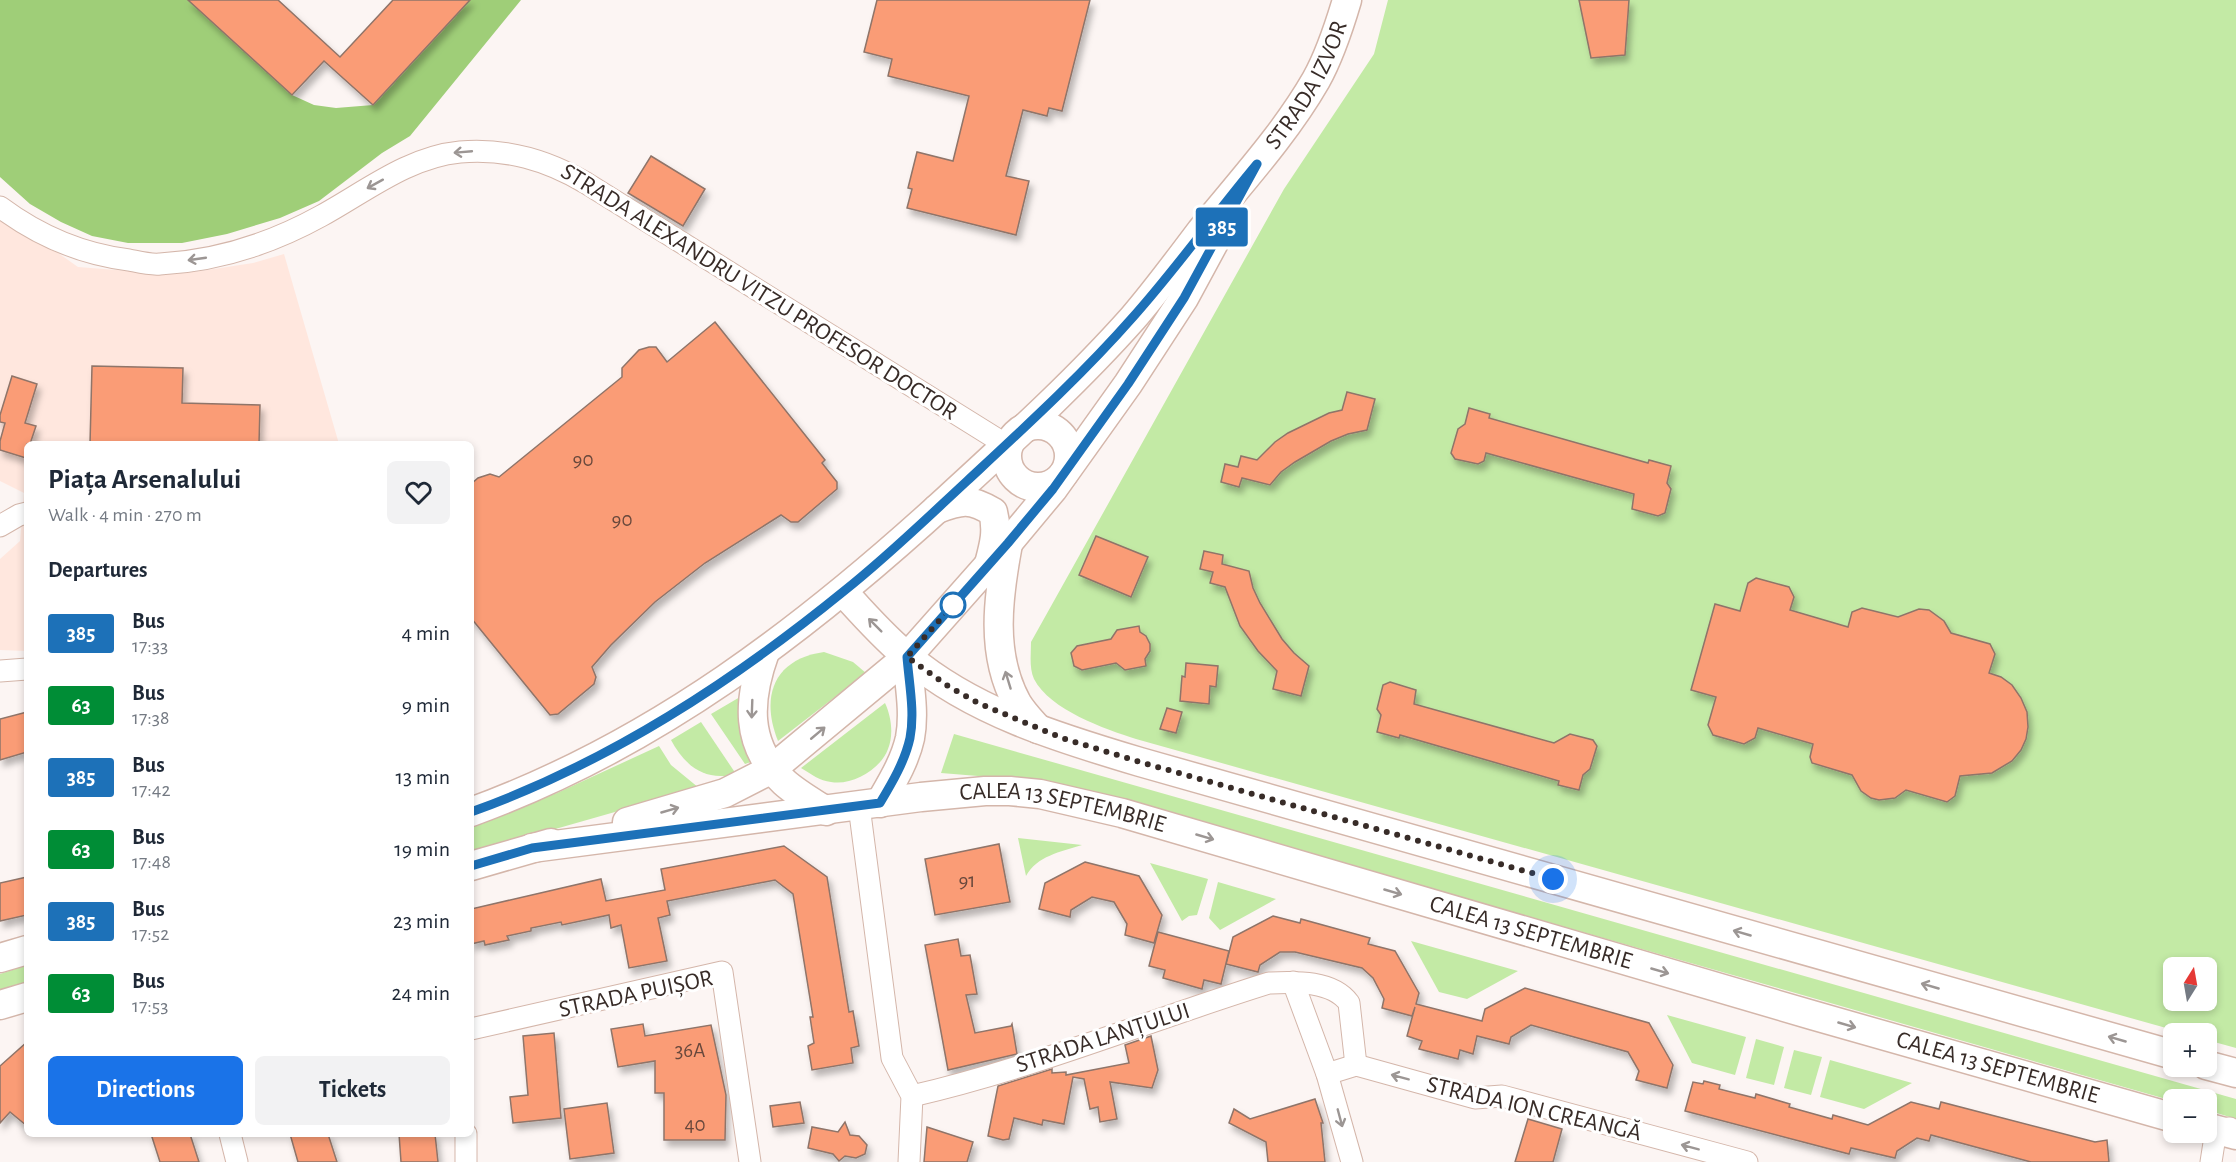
<!DOCTYPE html>
<meta charset="utf-8">
<style>
body{margin:0;font-family:"Alegreya Sans",sans-serif;background:#f2f2f3;color:#1f2937;height:100vh;display:flex;flex-direction:column;font-size:22px;white-space:nowrap}
*{box-sizing:border-box;margin:0}
p{font-size:20px;color:#747a83}
.icon{flex:none;width:33px;height:33px;fill:none;stroke:currentColor;stroke-width:2;stroke-linecap:round;stroke-linejoin:round}
.map{position:relative;flex:1;overflow:hidden}
.side{position:absolute;left:24px;top:441px;width:450px;height:696px;display:flex;flex-direction:column;background:#fff;border-radius:9px;box-shadow:0 3px 9px #0003}
.side>*{flex:none}
.badge{padding:0 12px;border-radius:4px;font-size:21px;line-height:39px}
.needle{width:39px;rotate:11deg}
.controls{position:absolute;left:2163px;top:957px;display:grid;gap:12px}
.controls a{display:grid;place-items:center;width:54px;height:54px;border-radius:9px;background:#fff;box-shadow:0 3px 9px #0003;font-size:30px}
.you{position:absolute;width:30px;height:30px;margin:-15px;border:4px solid #fff;border-radius:50%;background:#1a73e8;box-shadow:0 0 0 9px #1a73e833}
.map>.badge{position:absolute;translate:-50% -50%;box-shadow:0 0 0 3px #fff}
h2{padding:0 24px;font-size:22px;line-height:54px}
.round{display:grid;place-items:center;flex:none;width:63px;height:63px;border-radius:9px;background:#f2f2f3}
.overview{display:flex;align-items:center;justify-content:space-between;height:102px;padding:0 24px}
h1{font-size:28px;font-weight:700;line-height:45px}
.primary-button{display:flex;gap:12px;margin-top:auto;padding:12px 24px}
.primary-button a{flex:1;height:69px;border-radius:9px;background:#1a73e8;color:#fff;font-size:24px;font-weight:700;line-height:69px;text-align:center}
.primary-button a+a{background:#f2f2f3;color:#1f2937}
ul{padding:0;list-style:none}
li{display:flex;align-items:center;gap:18px;height:72px;padding:0 24px}
li div{flex:1}
li b{display:block;font-size:22px}
li em{font-style:normal}
li .badge{min-width:66px;font-weight:700;text-align:center}
.map>svg:first-child{display:block}
</style>
<div class="map">
<svg width="2236" height="1162" viewBox="0 0 2236 1162">
<defs>
<filter id="shadow"><feDropShadow dx="3.5" dy="6" stdDeviation="3" flood-color="#0004"/></filter>
</defs>
<rect width="100%" height="100%" fill="#fcf5f3"/>
<!-- built -->
<path fill="#ffe7de" d="M0,212L78,267L155,273L194,272L253,263L284,254L339,444H27V651L0,650V559L20,541L24,493L0,481Z"/>
<!-- green -->
<g fill="#c3eaa5" fill-rule="evenodd">
<path d="M1388,0H2236V1048L2207,1040L2206,1034L2184,1033L1136,739C1105,729 1050,710 1034,679C1029,668 1031,654 1031,642L1284,189L1374,54ZM2174,968H2206V1000H2174Z"/>
<path d="M824,652L853,662L866,673L778,741C760,696 774,659 824,652Z"/>
<path d="M740,697C738,721 743,739 751,762L745,764L711,714Z"/>
<path d="M885,703C891,716 894,734 888,749C881,769 852,786 831,782C820,781 811,774 801,768Z"/>
<path d="M701,722L736,774C705,782 685,766 671,740Z"/>
<path d="M954,734L2236,1099V1119L2207,1110L2206,1100L2173,1101L1096,793L1040,781L941,773Z"/>
<path d="M659,746L671,765L699,788L471,853V824L557,793Z"/>
<path d="M1018,838L1082,845C1060,852 1037,856 1026,876Z"/>
<path d="M1150,863L1208,879L1197,915L1189,916L1182,921Z"/>
<path d="M1218,882L1276,899L1220,930L1209,918Z"/>
<path d="M1411,941L1518,971L1467,999L1439,992Z"/>
<path d="M27,965V984L0,993V974Z"/>
<path d="M1667,1015L1746,1037L1735,1075L1692,1063Z"/>
<path d="M1756,1039L1784,1047L1774,1085L1746,1078Z"/>
<path d="M1794,1050L1822,1057L1811,1095L1784,1088Z"/>
<path d="M1830,1060L1912,1083L1864,1109L1820,1097Z"/>
</g>
<!-- forest -->
<path fill="#9fce78" d="M0,0H188L292,95L314,105L336,108L373,105L470,0H521L410,136L382,153L319,201L280,218L227,234L182,243H128L92,236L61,222L30,204L0,177Z"/>
<!-- building -->
<g fill="#fa9c76" stroke="#8f7469" stroke-width="1.5" filter="url(#shadow)">
<path d="M188,0H278L340,57L393,0H470L373,105L324,61L292,95Z"/>
<path d="M877,0H1090L1062,111L1049,108L1047,116L1023,110L1006,176L1029,181L1016,235L907,208L912,189L908,188L917,152L953,161L969,96L888,76L892,59L864,52Z"/>
<path d="M1579,0H1629L1625,55L1591,58Z"/>
<path d="M651,156L705,189L683,226L628,193Z"/>
<path d="M715,322L825,460L822,463L837,482V489L798,522H791L781,515L705,563L655,602L611,645L592,667L596,677L594,684L558,714L550,715L471,618V484L478,478L490,474L499,477L622,377V368L639,350L649,347H656L667,362Z"/>
<path d="M92,366L183,368L182,403L260,405L259,444L172,442V444H90Z"/>
<path d="M12,376L37,384L25,423L36,426L30,444H27L26,458L0,450V441L5,423L0,422V415Z"/>
<path d="M1347,392L1375,399L1367,430L1348,434L1331,441L1295,462L1281,472L1270,485L1242,478L1239,487L1221,482L1225,464L1238,467L1241,456L1257,460L1275,442L1288,433L1329,413L1342,410Z"/>
<path d="M1469,408L1490,414L1489,418L1648,463L1649,460L1671,466L1667,483L1671,489L1665,513L1658,516L1632,509L1634,494L1486,453L1484,461L1478,464L1455,459L1451,453L1458,429L1465,424Z"/>
<path d="M1096,536L1148,557L1131,597L1079,575Z"/>
<path d="M1204,551L1223,555L1222,564L1249,571L1253,588L1260,603L1282,639L1294,653L1309,666L1301,696L1273,689L1277,671L1258,651L1240,626L1225,587L1210,583L1213,572L1200,569Z"/>
<path d="M1756,578L1789,587L1794,597L1790,610L1848,627L1852,612L1862,608L1898,617L1919,609L1929,610L1944,621L1951,633L1990,644L1995,654L1989,673L2001,677L2012,685L2021,698L2027,712L2028,727L2026,739L2021,750L2012,761L1992,773L1960,776L1955,796L1947,802L1906,790L1895,798L1879,800L1871,798L1861,791L1852,775L1812,763L1810,757L1813,744L1758,728L1755,738L1744,744L1713,735L1708,725L1716,697L1691,690L1715,604L1740,611L1748,583Z"/>
<path d="M1139,626L1140,632L1146,636L1150,644V651L1145,659L1146,666L1125,670L1116,663L1082,670L1074,666L1071,653L1077,646L1111,639L1117,630Z"/>
<path d="M1186,663L1218,666L1216,687L1210,686L1209,704L1180,701L1182,676L1185,677Z"/>
<path d="M1390,682L1416,690L1414,704L1554,743L1570,734L1593,740L1597,746L1590,769L1583,775L1579,790L1558,785L1559,781L1400,735L1399,738L1377,732L1381,715L1377,709L1383,685Z"/>
<path d="M1167,708L1182,712L1176,733L1160,729Z"/>
<path d="M27,712V752L0,760V719Z"/>
<path d="M999,844L1010,902L935,915L925,859Z"/>
<path d="M784,846L827,877L849,1012L853,1011L859,1046L851,1048L853,1063L812,1070L808,1046L814,1043L810,1017H813L793,894L775,880L667,901L670,915L658,918L667,961L629,968L621,925L611,928L609,915L562,925L561,922L531,928V931L507,936L509,940L485,945L484,941L471,944V909L601,879L606,901L665,890L661,869Z"/>
<path d="M1085,862L1139,876L1162,915L1154,943L1125,935L1127,924L1114,902L1092,897L1071,910L1070,917L1039,909L1045,883Z"/>
<path d="M27,877V915L0,921V883Z"/>
<path d="M1273,916L1300,923L1301,919L1370,938L1368,944L1395,951L1419,993L1416,1004L1482,1021L1485,1009L1525,988L1649,1023L1673,1065L1667,1088L1636,1080L1639,1071L1628,1052L1531,1025L1511,1037L1509,1044L1477,1036L1473,1054L1460,1050L1458,1059L1419,1049L1422,1041L1407,1036L1415,1007L1412,1016L1382,1008L1384,999L1373,978L1362,968L1295,952H1280L1260,965L1258,972L1226,964L1233,937Z"/>
<path d="M1158,932L1229,951L1221,984L1204,980L1202,989L1163,978L1165,970L1149,966Z"/>
<path d="M958,939L961,956L970,955L977,994L966,995L975,1033L1011,1026L1012,1024L1017,1054L948,1070L925,945Z"/>
<path d="M643,1024L645,1036L711,1025L726,1095L725,1140H664V1093H655V1061L618,1067L611,1029Z"/>
<path d="M554,1033L561,1118L513,1123L510,1097L528,1095L523,1036Z"/>
<path d="M1151,1036L1158,1070L1152,1088L1110,1082L1117,1119L1100,1122L1098,1107L1090,1109L1084,1079L1073,1077L1064,1124L1043,1120L1042,1125L1014,1118L1009,1139L1003,1140L988,1136L998,1086L1052,1069V1073L1066,1072V1075L1129,1063L1125,1045Z"/>
<path d="M27,1042V1126L10,1112L0,1123V1066Z"/>
<path d="M1704,1081L1720,1085L1719,1089L1755,1098L1756,1094L1790,1104L1789,1107L1832,1119L1833,1115L1868,1125L1911,1102L1939,1109L1941,1102L2095,1142L2107,1140L2109,1162H2031L1931,1135L1929,1141L1917,1138L1897,1151L1895,1158L1851,1148L1849,1154L1685,1111L1693,1082L1703,1084Z"/>
<path d="M1315,1099L1323,1123H1321L1325,1162H1268L1266,1142L1229,1123L1234,1109L1250,1119Z"/>
<path d="M800,1102L804,1123L773,1127L770,1106Z"/>
<path d="M607,1103L614,1153L570,1159L564,1109Z"/>
<path d="M1528,1119L1562,1129L1553,1162H1515Z"/>
<path d="M845,1122L850,1135L859,1136L867,1145L865,1154L856,1158L845,1156L839,1161L833,1154L808,1148L812,1127L838,1132Z"/>
<path d="M927,1127L973,1142L967,1162H924Z"/>
<path d="M151,1134H190L199,1162H160Z"/>
<path d="M290,1134H328L337,1162H298Z"/>
<path d="M399,1134H435L438,1162H401Z"/>
</g>
<g fill="none" stroke-linecap="round" stroke-linejoin="round">
<!-- minor casing -->
<g stroke="#d4b6aa" stroke-width="23">
<g id="minor">
<path d="M0,207C39,236 80,254 129,260C139,262 150,265 160,264C216,261 272,243 321,216C365,192 408,157 460,152C507,148 547,160 586,183L1008,446"/>
<path d="M0,526L19,515L27,513"/>
<path d="M0,671L27,669"/>
<path d="M859,806L892,1058L912,1096L909,1162"/>
<path d="M1293,982L1327,1074L1352,1162"/>
<path d="M471,1029L722,972L750,1162"/>
<path d="M1327,1074L1356,1065L1475,1098L1502,1096L1747,1162"/>
<path d="M912,1096C1034,1068 1150,1020 1269,983C1295,982 1332,980 1349,1003L1356,1065"/>
<path d="M230,1134L237,1162"/>
<path d="M466,1134V1162"/>
<path d="M2211,1162L2216,1130L2230,1128"/>
</g>
</g>
<!-- secondary casing -->
<g stroke="#d4b6aa" stroke-width="31">
<g id="secondary">
<circle cx="1038" cy="456" r="31"/>
<path d="M937,509C962,500 970,498 993,512C998,531 994,545 989,564"/>
<path d="M1008,544C998,597 990,654 1017,703C1023,713 1031,721 1038,729"/>
<path d="M843,592C864,614 884,638 908,657C973,712 1059,738 1140,762L2174,1055"/>
<path d="M765,652C748,699 744,744 784,782C796,793 812,802 826,811"/>
<path d="M880,803C892,782 905,761 910,738C915,712 909,683 907,657"/>
<path id="s1" d="M471,812C655,745 806,629 949,498C1012,440 1076,382 1133,318C1157,290 1179,260 1201,231C1240,183 1285,134 1316,80C1330,55 1339,27 1347,0"/>
<path d="M627,822L725,793L772,769L907,657L1008,543L1053,489L1128,384L1184,298L1223,226"/>
<path id="s2" d="M532,848L921,797L985,791H1010L1040,794L1122,813L1812,1015L2174,1118"/>
<path d="M471,866L551,843"/>
<path d="M0,958L27,950"/>
<path d="M0,1005L27,997"/>
<path d="M2206,1065L2236,1073"/>
<path d="M2206,1127L2236,1135"/>
</g>
</g>
<!-- minor -->
<use href="#minor" stroke="#fff" stroke-width="21"/>
<!-- secondary -->
<use href="#secondary" stroke="#fff" stroke-width="28"/>
</g>
<!-- one-way arrows -->
<defs><path id="oneway-shaft" d="M-6 0H5M1.5-3L5.5 0L1.5 3" fill="none" stroke-width="1.6" stroke-linecap="round" stroke-linejoin="round" transform="scale(1.5)"/></defs>
<g stroke="#9c9694">
<use href="#oneway-shaft" transform="translate(463 152) rotate(175)"/>
<use href="#oneway-shaft" transform="translate(375 184) rotate(151)"/>
<use href="#oneway-shaft" transform="translate(197 259) rotate(172)"/>
<use href="#oneway-shaft" transform="translate(875 625) rotate(-135)"/>
<use href="#oneway-shaft" transform="translate(1008 680) rotate(-107)"/>
<use href="#oneway-shaft" transform="translate(752 709) rotate(92)"/>
<use href="#oneway-shaft" transform="translate(818 733) rotate(-40)"/>
<use href="#oneway-shaft" transform="translate(670 810) rotate(-16)"/>
<use href="#oneway-shaft" transform="translate(1205 837) rotate(16)"/>
<use href="#oneway-shaft" transform="translate(1393 892) rotate(16)"/>
<use href="#oneway-shaft" transform="translate(1742 933) rotate(-164)"/>
<use href="#oneway-shaft" transform="translate(1660 971) rotate(16)"/>
<use href="#oneway-shaft" transform="translate(1930 986) rotate(-164)"/>
<use href="#oneway-shaft" transform="translate(1847 1025) rotate(16)"/>
<use href="#oneway-shaft" transform="translate(2117 1039) rotate(-164)"/>
<use href="#oneway-shaft" transform="translate(1400 1077) rotate(-165)"/>
<use href="#oneway-shaft" transform="translate(1340 1118) rotate(75)"/>
<use href="#oneway-shaft" transform="translate(1690 1147) rotate(-165)"/>
</g>
<g fill="none" stroke-linecap="round" stroke-linejoin="round">
<!-- line casing -->
<g stroke="#fff" stroke-width="14">
<path id="line" d="M471,812C608,763 731,683 844,591C887,557 927,518 967,481C1024,428 1082,375 1133,317C1176,269 1215,214 1257,164L1184,298L1128,384L1053,489L1008,543L907,657C909,683 915,712 910,738C905,761 892,783 880,803L532,848L471,866"/>
</g>
<!-- line -->
<use href="#line" stroke="#1d71b8" stroke-width="9"/>
<!-- walk -->
<path stroke="#382c28" stroke-width="6" stroke-dasharray="0 10.8" d="M953,605L907,657L948,686L978,703L1062,738L1140,762L1553,879"/>
</g>
<!-- markers -->
<circle fill="#fff" stroke="#1d71b8" stroke-width="3" cx="953" cy="605" r="12"/>
<g text-anchor="middle" dominant-baseline="central" stroke-width="6" stroke-linejoin="round" paint-order="stroke">
<!-- number labels -->
<g font-size="21" fill="#68483c">
<text x="583" y="459">90</text>
<text x="622" y="519">90</text>
<text x="967" y="880">91</text>
<text x="690" y="1050">36A</text>
<text x="695" y="1124">40</text>
</g>
<!-- street labels -->
<g font-size="24" fill="#382c28" stroke="#fff">
<text stroke="none"><textPath href="#s1" startOffset="1125">STRADA IZVOR</textPath></text>
<text transform="translate(759 292) rotate(32)">STRADA ALEXANDRU VITZU PROFESOR DOCTOR</text>
<text stroke="none"><textPath href="#s2" startOffset="536">CALEA 13 SEPTEMBRIE</textPath></text>
<text stroke="none"><textPath href="#s2" startOffset="1022">CALEA 13 SEPTEMBRIE</textPath></text>
<text transform="translate(636 994) rotate(-12)">STRADA PUIȘOR</text>
<text transform="translate(1103 1038) rotate(-18)">STRADA LANȚULUI</text>
<text stroke="none"><textPath href="#s2" startOffset="1508">CALEA 13 SEPTEMBRIE</textPath></text>
<text transform="translate(1534 1109) rotate(13)">STRADA ION CREANGĂ</text>
</g>
</g>
</svg>
<div class="controls">
<a><svg class="needle" viewBox="-14 -14 28 28"><path d="M0-13l5 13h-10z" fill="#e53935"/><path d="M0 13l5-13h-10z" fill="#747a83"/></svg></a>
<a>+</a>
<a>−</a>
</div>
<div class="you" style="left:1553px;top:879px"></div>
<b class="badge" style="left:1222px;top:227px;background:#1d71b8;color:#fff">385</b>
<section class="side">
<div class="overview"><div><h1>Piața Arsenalului</h1><p>Walk · 4 min · 270 m</p></div><a class="round"><svg class="icon" aria-label="heart" viewBox="0 0 24 24"><path d="M12 20l-8-8c-3-5 5-10 8-4 3-6 11-1 8 4z"/></svg></a></div>
<h2>Departures</h2>
<ul>
<li><span class="badge" style="background:#1d71b8;color:#fff">385</span><div><b>Bus</b><p>17:33</p></div><em>4 min</em></li>
<li><span class="badge" style="background:#008d36;color:#fff">63</span><div><b>Bus</b><p>17:38</p></div><em>9 min</em></li>
<li><span class="badge" style="background:#1d71b8;color:#fff">385</span><div><b>Bus</b><p>17:42</p></div><em>13 min</em></li>
<li><span class="badge" style="background:#008d36;color:#fff">63</span><div><b>Bus</b><p>17:48</p></div><em>19 min</em></li>
<li><span class="badge" style="background:#1d71b8;color:#fff">385</span><div><b>Bus</b><p>17:52</p></div><em>23 min</em></li>
<li><span class="badge" style="background:#008d36;color:#fff">63</span><div><b>Bus</b><p>17:53</p></div><em>24 min</em></li>
</ul>
<div class="primary-button"><a>Directions</a><a>Tickets</a></div>
</section>
</div>
